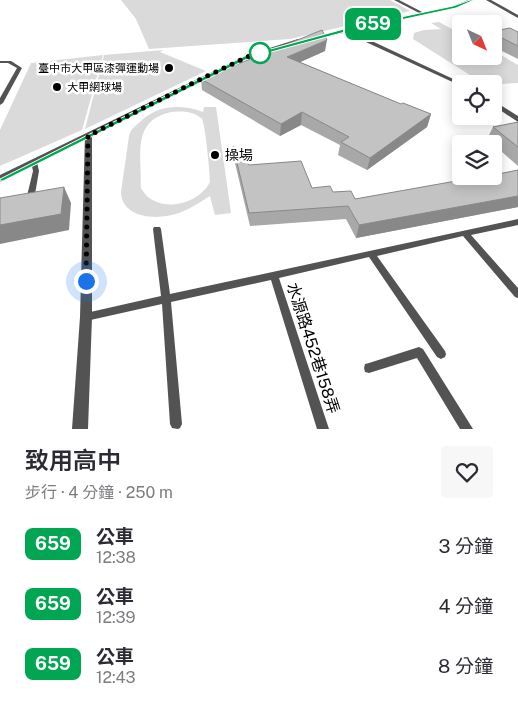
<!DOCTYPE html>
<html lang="zh-TW">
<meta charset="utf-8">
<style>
body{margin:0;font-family:"Public Sans","Noto Sans TC",sans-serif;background:#f7f7f7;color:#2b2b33;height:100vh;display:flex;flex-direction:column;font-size:19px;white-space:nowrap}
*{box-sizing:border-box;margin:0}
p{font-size:16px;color:#7c7c81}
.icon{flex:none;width:28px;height:28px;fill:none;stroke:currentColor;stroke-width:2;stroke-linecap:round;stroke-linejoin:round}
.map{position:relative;height:429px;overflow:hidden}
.details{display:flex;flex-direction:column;background:#fff;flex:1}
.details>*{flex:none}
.badge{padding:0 10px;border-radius:8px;font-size:18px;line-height:32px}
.needle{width:32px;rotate:137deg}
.fabs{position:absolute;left:452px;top:15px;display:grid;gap:10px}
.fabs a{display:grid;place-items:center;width:50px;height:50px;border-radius:5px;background:#fff;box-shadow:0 2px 12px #0003;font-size:25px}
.you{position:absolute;width:25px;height:25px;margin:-12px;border:4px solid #fff;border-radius:50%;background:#1a73e8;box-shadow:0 0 0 8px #1a73e833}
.map>.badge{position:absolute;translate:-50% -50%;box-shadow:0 0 0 2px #fff}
.round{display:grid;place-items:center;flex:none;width:52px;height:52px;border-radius:5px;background:#f7f7f7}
.summary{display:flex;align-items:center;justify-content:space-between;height:85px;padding:0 25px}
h1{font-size:24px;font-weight:600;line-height:38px}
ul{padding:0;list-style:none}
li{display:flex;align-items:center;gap:15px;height:60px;padding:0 25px}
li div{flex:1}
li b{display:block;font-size:19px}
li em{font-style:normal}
li .badge{min-width:55px;font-weight:700;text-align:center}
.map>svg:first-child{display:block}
</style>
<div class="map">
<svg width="518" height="429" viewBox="0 0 518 429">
<rect width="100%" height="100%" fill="#fff"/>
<!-- green -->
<g fill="#dadada" fill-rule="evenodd">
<path d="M121,0H390L410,11L290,39L149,49L136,19Z"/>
<path d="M439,22L461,34V56H494V51L518,65V83L498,84L473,77L413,39L414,33L424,30L441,29L431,23Z"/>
<path d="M163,50L160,52L206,71L85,129L104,55Z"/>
<path d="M103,55L82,130L0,166V130L31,63Z"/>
<path d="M204,107H216L231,213L215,215L210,196C200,202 190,209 179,213C160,220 122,220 121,192L129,136C131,128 136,126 141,121C158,105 181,104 203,112ZM171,112C181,111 194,111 202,119C205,123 210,173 210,182C198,206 155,215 141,188C142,155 131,121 171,112Z"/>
</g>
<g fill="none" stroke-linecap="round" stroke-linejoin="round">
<!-- service -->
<g fill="#535353" fill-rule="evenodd">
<path d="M394,0H399L426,14L423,15Z"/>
<path d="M486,0H491L518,15V18Z"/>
<path d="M0,61H11L22,68L3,103L0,105V98L17,68L8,63H0Z"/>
<path d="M34,160L37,162L39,171L34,200L30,202L26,200L33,171L31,162Z"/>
<path d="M518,219V225L471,235L518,288V298L515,297L463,236L377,256L445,351L446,354L445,357L441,359L437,357L369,257L279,278L329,429H317L271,280L171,302L182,424L180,428L178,429L172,428L170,424L162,304L86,321L83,320L81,317L83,314L86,313L161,296L153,229L154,227H160L161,229L170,294Z"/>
<path d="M419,347L423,349L473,429H460L417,358L369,373L365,372L364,368L365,364L369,363Z"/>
</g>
<!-- minor -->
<g fill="#535353" fill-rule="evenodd">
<path d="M342,29H346L464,84H461V86L459,85L342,31Z"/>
<path d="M494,101L518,116V122L494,106Z"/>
<path d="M85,134H91L92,136V317L88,429H72L80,317Z"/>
</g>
<!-- tertiary -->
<g fill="#535353" fill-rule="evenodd">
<path d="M468,0H474L454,8L312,40L309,38L453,6Z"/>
<path d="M298,39L300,40V42L249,58L0,182V175L245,56Z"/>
</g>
</g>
<!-- wall -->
<g fill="#a8a8a8">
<path d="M494,31L518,32V59L494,47Z"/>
<path d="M325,51L300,62L401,104L431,114L427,127L367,170L338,155L340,145L301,125L280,136L202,90L201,79Z"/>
<path d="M518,122V166L494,145V144H492L487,139L493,127Z"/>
<path d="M233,146L249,165L312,188L333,192L355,199L518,170V207L356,238L346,219L250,226L234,159Z"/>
</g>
<!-- shaded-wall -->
<g fill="#888">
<path d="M327,40L325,51L287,68V57Z"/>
<path d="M302,112L301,125L280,136L281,124Z"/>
<path d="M431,114L427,127L367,170L370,158Z"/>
<path d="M64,187L71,203L69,230L0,244V225Z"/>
<path d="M518,196V207L356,238L359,225Z"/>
</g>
<!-- building -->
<g fill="#c3c3c3" stroke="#888">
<path d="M510,28L518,32V46L494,34V31Z"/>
<path d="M322,30L327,40L287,57L401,104L403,103L431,114L370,158L341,142L349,137L302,112L281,124L201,79Z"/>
<path d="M518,122V147L493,127Z"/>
<path d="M233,146L249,165L301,161L312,188L330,186L333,192L351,191L355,199L484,176H494V175L518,170V196L359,225L348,206L249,213Z"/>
<path d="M64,187L61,214L0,225V198Z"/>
</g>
<!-- line -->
<path fill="#00a651" stroke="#fff" d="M470,0H474L456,8L345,32L249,58L3,181H0V179L245,56L344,29L453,6Z"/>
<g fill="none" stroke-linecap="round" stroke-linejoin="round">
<!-- walk -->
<path stroke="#000" stroke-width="5" stroke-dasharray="0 9" d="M86,281L88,136L203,78L247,57L264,51L260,53"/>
</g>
<!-- markers -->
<circle fill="#fff" stroke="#00a651" stroke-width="2.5" cx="260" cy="53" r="10"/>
<g fill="#000" stroke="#fff" stroke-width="2">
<circle cx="169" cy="68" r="5"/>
<circle cx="57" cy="87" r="5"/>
<circle cx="215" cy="155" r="5"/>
</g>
<g text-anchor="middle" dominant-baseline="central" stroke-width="5" stroke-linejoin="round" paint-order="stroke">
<!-- far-poi labels -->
<g font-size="11" fill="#000" stroke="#fff" text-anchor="end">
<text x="159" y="68">臺中市大甲區漆彈運動場</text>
<text x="67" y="87" text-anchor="start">大甲網球場</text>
</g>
<!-- poi labels -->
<g font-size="14" fill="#000" stroke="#fff" text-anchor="start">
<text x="225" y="155">操場</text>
</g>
<!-- near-street labels -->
<g font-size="16" fill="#000" stroke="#fff">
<text transform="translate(313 348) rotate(72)">水源路452巷158弄</text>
</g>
</g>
</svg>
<div class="fabs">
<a><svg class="needle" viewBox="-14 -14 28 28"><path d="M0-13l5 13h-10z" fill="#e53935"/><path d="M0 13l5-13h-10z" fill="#7c7c81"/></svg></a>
<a><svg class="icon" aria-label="locate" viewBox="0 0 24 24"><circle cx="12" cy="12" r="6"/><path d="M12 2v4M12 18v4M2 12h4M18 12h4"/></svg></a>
<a><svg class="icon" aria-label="layers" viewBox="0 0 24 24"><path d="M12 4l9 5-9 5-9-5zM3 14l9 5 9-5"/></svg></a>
</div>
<div class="you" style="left:86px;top:281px"></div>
<b class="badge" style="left:373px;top:24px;background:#00a651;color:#fff">659</b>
</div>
<section class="details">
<div class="summary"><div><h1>致用高中</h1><p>步行 · 4 分鐘 · 250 m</p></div><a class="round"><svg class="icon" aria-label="heart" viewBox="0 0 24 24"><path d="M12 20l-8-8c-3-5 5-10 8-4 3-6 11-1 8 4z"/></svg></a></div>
<ul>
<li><span class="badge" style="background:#00a651;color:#fff">659</span><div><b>公車</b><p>12:38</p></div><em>3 分鐘</em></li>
<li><span class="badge" style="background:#00a651;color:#fff">659</span><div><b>公車</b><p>12:39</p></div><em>4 分鐘</em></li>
<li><span class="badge" style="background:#00a651;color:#fff">659</span><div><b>公車</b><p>12:43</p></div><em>8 分鐘</em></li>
</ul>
</section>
